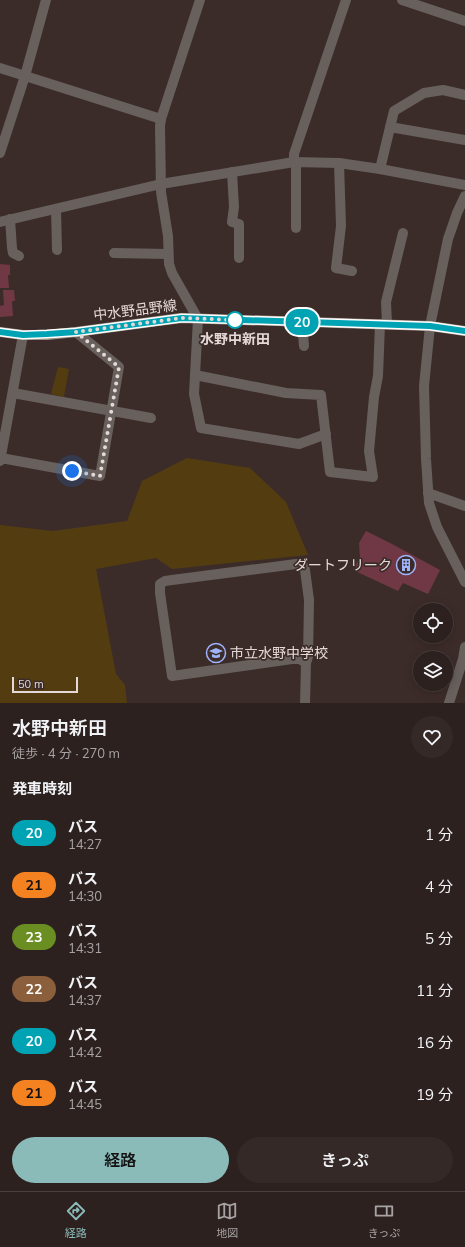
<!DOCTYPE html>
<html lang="ja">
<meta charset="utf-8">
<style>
body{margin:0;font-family:Mulish,"Noto Sans JP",sans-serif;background:#352928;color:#f1f3f6;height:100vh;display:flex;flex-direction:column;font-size:15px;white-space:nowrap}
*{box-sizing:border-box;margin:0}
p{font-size:13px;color:#a7a3a4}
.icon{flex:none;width:22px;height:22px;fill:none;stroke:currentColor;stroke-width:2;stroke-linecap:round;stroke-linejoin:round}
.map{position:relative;height:703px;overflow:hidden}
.sheet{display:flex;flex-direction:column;background:#2d211f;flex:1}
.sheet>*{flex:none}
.badge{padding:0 8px;border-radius:13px;font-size:14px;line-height:26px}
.tools{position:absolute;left:413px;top:603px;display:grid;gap:8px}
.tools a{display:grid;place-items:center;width:40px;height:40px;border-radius:50%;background:#2d211f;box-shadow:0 2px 10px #0003,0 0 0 1px #483e3d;font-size:20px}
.scale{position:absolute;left:12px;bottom:10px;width:66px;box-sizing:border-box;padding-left:4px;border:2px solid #e4d9d7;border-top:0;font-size:11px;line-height:14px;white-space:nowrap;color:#e4d9d7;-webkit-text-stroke:3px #3c2c29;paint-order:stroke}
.you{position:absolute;width:20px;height:20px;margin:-10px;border:3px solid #fff;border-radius:50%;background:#1a73e8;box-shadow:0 0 0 6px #1a73e833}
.map>.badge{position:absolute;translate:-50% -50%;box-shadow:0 0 0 2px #fff}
h2{padding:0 12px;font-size:15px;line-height:36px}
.round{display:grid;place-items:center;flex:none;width:42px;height:42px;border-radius:21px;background:#352928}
.overview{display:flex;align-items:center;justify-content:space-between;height:68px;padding:0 12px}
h1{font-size:19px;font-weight:600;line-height:30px}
.cta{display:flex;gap:8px;margin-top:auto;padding:8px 12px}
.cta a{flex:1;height:46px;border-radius:24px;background:#8bbbb9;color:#111;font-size:16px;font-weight:600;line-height:46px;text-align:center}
.cta a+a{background:#352928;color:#f1f3f6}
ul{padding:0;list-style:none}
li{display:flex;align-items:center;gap:12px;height:52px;padding:0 12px}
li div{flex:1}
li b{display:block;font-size:15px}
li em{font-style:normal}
li .badge{min-width:44px;font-weight:700;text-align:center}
.dock{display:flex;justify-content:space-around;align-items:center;height:56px;border-top:1px solid #483e3d;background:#2d211f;font-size:11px;color:#a7a3a4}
.dock a{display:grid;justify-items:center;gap:2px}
.dock .active{color:#8bbbb9}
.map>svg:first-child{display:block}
</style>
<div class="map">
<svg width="465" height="703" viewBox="0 0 465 703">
<rect width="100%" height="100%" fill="#3c2c29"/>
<!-- green -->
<g fill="#533d10">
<path d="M58,367L69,369L64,397L51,394Z"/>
<path d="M187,458L250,468L286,502L308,555L172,569L156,558L96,569L116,674L125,685L127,703H0V525L53,531L127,521L142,481Z"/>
</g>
<!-- building -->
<g fill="#703844">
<path d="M0,264L10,265V275H8L9,288H0Z"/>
<path d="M3,290H14L15,301H12L13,316L0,317V306L4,305Z"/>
<path d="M366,531L392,544L440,570L428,594L403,583L398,591L353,570L360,557L359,543Z"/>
</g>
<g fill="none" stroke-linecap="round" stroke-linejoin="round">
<!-- minor -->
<g stroke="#67605c" stroke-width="10">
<path d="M200,0L161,119L160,126L161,192L168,236L169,264L172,273L198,319L194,394L201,428L299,444L326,434"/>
<path d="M402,0L465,21"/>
<path d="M0,68L161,119"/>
<path d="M390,127L465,140"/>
<path d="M0,153L25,76L46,0"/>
<path d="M294,162V154L346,0"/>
<path d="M296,162V228"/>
<path d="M339,163L341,226L336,268L352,271"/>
<path d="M380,169L394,111L424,93L443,90L465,95"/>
<path d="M232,172L234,207L232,222L239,224V258"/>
<path d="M465,196L457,213L448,239L430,326L424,386L426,459L429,503L437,527L465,582"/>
<path d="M56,209L57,250"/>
<path d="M10,219L12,248L13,253L19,256"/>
<path d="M0,222L161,184L294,162L339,163L380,169L465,185"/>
<path d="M114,253L168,254"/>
<path d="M302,322L304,346"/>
<path d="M387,324L386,302L403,233"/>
<path d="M195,375L286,393L321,395L330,472L373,477L369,451L374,397L378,376L380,324"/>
<path d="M13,393L151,418"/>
<path d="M1,458L100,476L119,367L76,332"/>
<path d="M0,461L23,335"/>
<path d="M428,493L465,506"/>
<path d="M305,703L306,663L308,657L309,600L305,570L303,565L296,564L172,580L165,581L160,584V593L172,676L292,659H300L306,663"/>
<path d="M449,703L463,659L465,647"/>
</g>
<!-- major -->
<path stroke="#9c8f86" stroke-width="10" d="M0,332L23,335H47L76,332L181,318L430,326L465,331"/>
</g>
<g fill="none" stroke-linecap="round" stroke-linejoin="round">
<!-- line casing -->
<g stroke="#fff" stroke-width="9">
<path id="line" d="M0,332L23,335L47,334L76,332L182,318L430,326L465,331"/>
</g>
<!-- line -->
<use href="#line" stroke="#00a3b4" stroke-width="6"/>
<!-- walk -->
<path stroke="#e4d9d7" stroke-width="4" stroke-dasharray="0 7.2" d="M72,471L100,476L119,367L76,332L182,318L235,320"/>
</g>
<!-- icons -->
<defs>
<g id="building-ring" transform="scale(1)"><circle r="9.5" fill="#3c2c29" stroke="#9db4fd" stroke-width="1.5"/><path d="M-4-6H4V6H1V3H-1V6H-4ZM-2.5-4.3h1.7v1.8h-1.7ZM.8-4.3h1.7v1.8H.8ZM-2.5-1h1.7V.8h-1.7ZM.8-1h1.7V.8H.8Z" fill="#9db4fd"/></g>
<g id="school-ring" transform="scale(1)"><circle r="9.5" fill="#3c2c29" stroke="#9db4fd" stroke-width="1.5"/><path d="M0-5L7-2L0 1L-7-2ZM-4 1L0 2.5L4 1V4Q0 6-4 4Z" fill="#9db4fd"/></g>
</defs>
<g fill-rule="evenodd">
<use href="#building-ring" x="406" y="565"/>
<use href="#school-ring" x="216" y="653"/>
</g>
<!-- markers -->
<circle fill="#fff" stroke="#00a3b4" stroke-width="2" cx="235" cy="320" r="8"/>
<g text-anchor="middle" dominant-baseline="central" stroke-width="3.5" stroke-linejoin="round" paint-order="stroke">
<!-- street labels -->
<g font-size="14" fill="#e4d9d7" stroke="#3c2c29">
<text transform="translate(135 310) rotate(-7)">中水野品野線</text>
</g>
<!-- stop labels -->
<g font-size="14" font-weight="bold" fill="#e4d9d7" stroke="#3c2c29">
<text x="235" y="339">水野中新田</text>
</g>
<!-- poi labels -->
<g font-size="14" fill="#e4d9d7" stroke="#3c2c29" text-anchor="end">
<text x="392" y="565">ダートフリーク</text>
<text x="230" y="653" text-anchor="start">市立水野中学校</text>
</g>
</g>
</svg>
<div class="tools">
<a><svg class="icon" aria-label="locate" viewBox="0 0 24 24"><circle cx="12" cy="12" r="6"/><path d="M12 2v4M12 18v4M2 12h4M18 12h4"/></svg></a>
<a><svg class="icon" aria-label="layers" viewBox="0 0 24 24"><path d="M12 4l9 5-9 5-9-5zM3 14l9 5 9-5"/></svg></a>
</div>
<div class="scale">50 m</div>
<div class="you" style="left:72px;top:471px"></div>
<b class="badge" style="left:302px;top:322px;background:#00a3b4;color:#fff">20</b>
</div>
<section class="sheet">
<div class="overview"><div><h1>水野中新田</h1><p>徒歩 · 4 分 · 270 m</p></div><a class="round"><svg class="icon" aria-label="heart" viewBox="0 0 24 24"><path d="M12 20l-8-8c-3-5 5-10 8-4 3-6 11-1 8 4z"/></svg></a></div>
<h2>発車時刻</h2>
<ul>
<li><span class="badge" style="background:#00a3b4;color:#fff">20</span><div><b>バス</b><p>14:27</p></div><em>1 分</em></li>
<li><span class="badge" style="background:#f58220;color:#111">21</span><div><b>バス</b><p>14:30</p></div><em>4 分</em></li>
<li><span class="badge" style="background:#6b8e23;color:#fff">23</span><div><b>バス</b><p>14:31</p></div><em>5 分</em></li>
<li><span class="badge" style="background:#8b5e3c;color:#fff">22</span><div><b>バス</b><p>14:37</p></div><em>11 分</em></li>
<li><span class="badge" style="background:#00a3b4;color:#fff">20</span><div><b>バス</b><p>14:42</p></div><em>16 分</em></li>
<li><span class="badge" style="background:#f58220;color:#111">21</span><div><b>バス</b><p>14:45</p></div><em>19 分</em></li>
</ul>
<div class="cta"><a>経路</a><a>きっぷ</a></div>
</section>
<nav class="dock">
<a class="active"><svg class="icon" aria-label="directions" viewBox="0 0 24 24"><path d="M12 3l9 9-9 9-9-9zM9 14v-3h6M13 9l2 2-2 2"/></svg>経路</a>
<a><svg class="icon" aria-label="map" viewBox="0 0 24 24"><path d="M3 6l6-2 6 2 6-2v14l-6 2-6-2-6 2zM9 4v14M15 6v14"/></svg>地図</a>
<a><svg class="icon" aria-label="tickets" viewBox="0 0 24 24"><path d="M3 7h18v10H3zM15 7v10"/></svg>きっぷ</a>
</nav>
